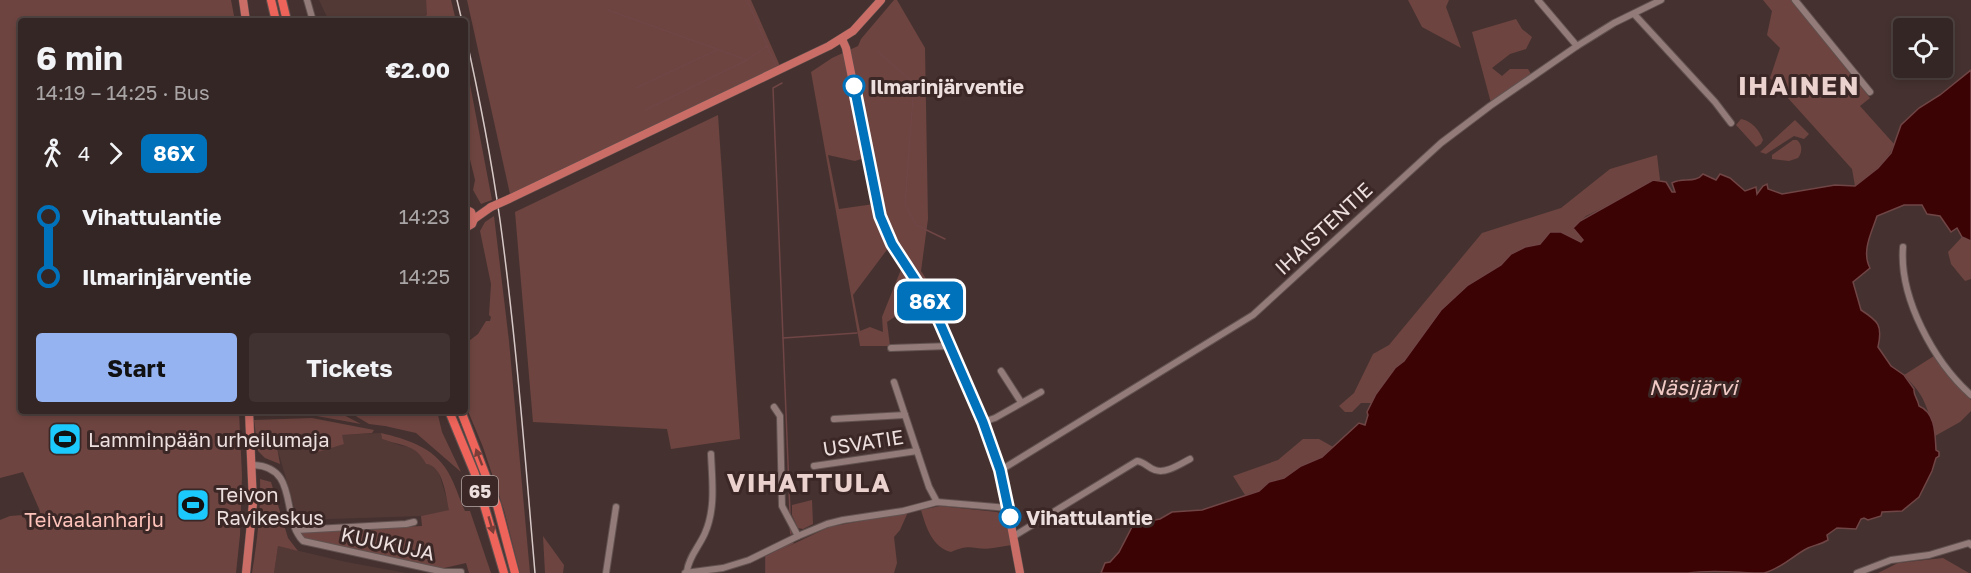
<!DOCTYPE html>
<meta charset="utf-8">
<style>
body{margin:0;font-family:"Golos Text",sans-serif;background:#3f3231;color:#f1f3f6;height:100vh;display:flex;flex-direction:column;font-size:22px;white-space:nowrap}
*{box-sizing:border-box;margin:0}
p{font-size:20px;color:#a9a5a6}
.icon{flex:none;width:33px;height:33px;fill:none;stroke:currentColor;stroke-width:2;stroke-linecap:round;stroke-linejoin:round}
.map{position:relative;flex:1;overflow:hidden}
.drawer{position:absolute;left:18px;top:18px;width:450px;height:396px;display:flex;flex-direction:column;background:#342624;border-radius:6px;box-shadow:0 3px 9px #0003,0 0 0 2px #4e4341}
.drawer>*{flex:none}
.badge{padding:0 12px;border-radius:9px;font-size:21px;line-height:39px}
.controls{position:absolute;left:1893px;top:18px;display:grid;gap:12px}
.controls a{display:grid;place-items:center;width:60px;height:60px;border-radius:6px;background:#342624;box-shadow:0 3px 9px #0003,0 0 0 2px #4e4341;font-size:30px}
.map>.badge{position:absolute;translate:-50% -50%;box-shadow:0 0 0 3px #fff}
.legs{display:flex;align-items:center;gap:9px;height:66px;padding:0 18px;font-size:20px}
.legs p{margin-inline-start:auto}
.head{display:flex;align-items:center;justify-content:space-between;height:102px;padding:0 18px}
h1{font-size:33px;font-weight:700;line-height:45px}
.primary-button{display:flex;gap:12px;margin-top:auto;padding:12px 18px}
.primary-button a{flex:1;height:69px;border-radius:6px;background:#95b2f1;color:#111;font-size:24px;font-weight:700;line-height:69px;text-align:center}
.primary-button a+a{background:#3f3231;color:#f1f3f6}
ul{padding:0 18px;list-style:none}
li{display:flex;align-items:center;gap:21px;height:60px;font-size:22px}
li i{display:grid;place-items:center;width:9px;height:100%;margin:0 8px;background:currentColor}
li i::after{content:'';width:15px;height:15px;margin:-8px;border:4px solid;border-radius:50%;background:#342624}
li p{margin-inline-start:auto}
li:first-child i{background:linear-gradient(#0000 50%,currentColor 0)}
li:last-child i{background:linear-gradient(currentColor 50%,#0000 0)}
.map>svg:first-child{display:block}
</style>
<div class="map">
<svg width="1971" height="573" viewBox="0 0 1971 573">
<rect width="100%" height="100%" fill="#453230"/>
<!-- built -->
<g fill="#533936">
<path d="M319,0H426L428,16L416,21H329Z"/>
<path d="M307,433L344,444L341,435L381,433L382,439L402,446L411,447L420,453L426,464L431,465L438,470L450,510L421,516L298,520L277,447L289,436Z"/>
<path d="M278,546L346,562L406,573H274Z"/>
</g>
<!-- green -->
<g fill="#6d4440" fill-rule="evenodd">
<path d="M0,0H231L235,21H21V411H239L242,476L240,535L236,573H0V520L10,516L23,515L27,522L39,520L40,511L23,472L0,478Z"/>
<path d="M426,0H451L456,21H421L420,19L427,15Z"/>
<path d="M467,0H751L780,66L510,194Z"/>
<path d="M894,0H897L925,48L928,219L921,271L934,291L887,322L890,346H860L811,72L832,58L858,46L861,39ZM828,155L855,161L864,158L874,204L839,209ZM889,247L902,267L882,317L883,332L870,327L860,331L853,295Z"/>
<path d="M1408,0H1449L1446,7L1461,48L1422,27Z"/>
<path d="M1763,0H1791L1870,98L1860,106L1894,144C1887,163 1871,174 1855,186L1852,169L1770,78L1780,48L1767,35L1772,11Z"/>
<path d="M1516,19L1522,29L1532,37L1526,49L1510,54L1492,68L1502,76L1510,69H1528L1531,74L1491,103L1472,32Z"/>
<path d="M465,58L492,200L481,204L473,190L475,180L465,139Z"/>
<path d="M718,115L740,439L671,449L667,429L533,422L515,212Z"/>
<path d="M1741,119C1752,121 1759,130 1763,140L1761,144L1756,147L1736,125Z"/>
<path d="M1795,120L1809,134L1804,139L1794,136L1766,154L1760,152Z"/>
<path d="M1793,140H1797C1803,145 1802,153 1798,158L1789,161L1772,159V155Z"/>
<path d="M1657,155L1660,180H1653L1647,183L1627,196L1586,216L1573,228L1583,240L1580,243L1570,236L1547,238L1540,244L1525,247L1511,254L1501,265L1468,285L1422,336L1404,361L1396,367L1371,403H1361L1352,412H1345L1339,406L1354,393L1373,354L1389,345L1482,233L1561,208L1610,169Z"/>
<path d="M494,216L509,341L530,573H520L504,510L483,447L465,404V344L478,334L486,321H490L491,317L489,315L491,284L480,231L485,222Z"/>
<path d="M1962,237L1971,241V279L1965,281L1951,264L1948,252Z"/>
<path d="M1934,356L1948,376L1971,400V411L1960,422L1935,436C1935,428 1925,401 1920,394C1916,387 1909,381 1904,375Z"/>
<path d="M254,411H336L361,424L311,415H254Z"/>
<path d="M350,411H437L442,432L461,472L416,433L385,426L369,424L349,412Z"/>
<path d="M312,418L374,430L372,433L342,435L344,444L318,452L307,433L289,436L277,447L280,464L265,458L258,451L254,420Z"/>
<path d="M381,433C406,439 434,447 448,472C455,484 459,498 465,511H470L491,573H469L466,563L440,569L304,539L301,532L422,526L421,516L449,510C446,496 443,465 426,464C415,443 403,447 382,439Z"/>
<path d="M1303,439H1319L1335,448L1322,457L1301,466L1284,478L1269,482L1259,491L1245,495L1233,476L1278,460Z"/>
<path d="M260,479L271,482L288,538L298,551L278,546L274,573H252C257,542 261,511 260,479Z"/>
<path d="M812,500L813,524L803,529L798,528L792,515V505Z"/>
<path d="M940,506L997,512L1005,516L1012,545C1005,546 1000,547 993,548C974,551 972,542 951,552C932,547 926,527 921,510Z"/>
<path d="M908,512L900,530L894,537L897,563L894,573H766V557L829,527Z"/>
<path d="M543,536L564,565L563,573H545Z"/>
<path d="M1943,558L1969,573H1878L1898,563Z"/>
</g>
<!-- water -->
<path fill="#3b0304" stroke="#704545" stroke-width="1.5" d="M1971,70V241L1962,237L1957,228L1951,232L1940,216L1927,214L1922,205H1904L1877,216C1872,232 1861,251 1870,268L1853,282L1861,310C1878,321 1883,325 1878,347L1891,366L1904,375L1914,389C1913,395 1918,399 1919,406C1936,413 1935,435 1936,450L1939,452V456L1936,458L1932,471L1919,497L1902,511L1882,512L1881,516L1868,520L1864,518L1861,519L1856,529L1837,528L1827,535L1828,540C1820,545 1813,545 1806,549C1793,556 1779,570 1764,573C1740,573 1713,569 1688,573H1101L1105,563L1110,562L1119,552L1132,527L1138,523L1160,519L1172,512L1202,510L1259,491L1269,482L1284,478L1301,466L1322,457L1359,423L1365,425L1368,415L1367,412L1376,394L1395,368L1404,361L1441,310L1468,285L1501,265L1511,254L1525,247L1540,244L1550,232H1561L1581,242L1583,240L1573,228L1580,221L1653,180L1666,182L1672,192H1675L1672,183C1683,177 1695,184 1703,174L1716,180L1720,174L1730,178L1745,191L1756,187L1757,194L1763,186L1767,184L1768,189L1782,194L1835,185L1855,186L1878,168L1891,153L1901,125L1919,108L1940,95Z"/>
<g fill="none" stroke-linecap="round" stroke-linejoin="round">
<!-- stream -->
<g stroke="#704545" stroke-width="1.5">
<path d="M747,0L776,66"/>
<path d="M608,10L747,60"/>
<path d="M877,51L914,83L905,204L916,225L945,239"/>
<path d="M782,83L773,88L790,513"/>
<path d="M636,88L717,50"/>
<path d="M645,110L747,60L767,46"/>
<path d="M783,338L857,333"/>
<path d="M790,527L791,534"/>
<path d="M766,573V557L793,543"/>
</g>
<!-- minor casing -->
<g stroke="#61514f" stroke-width="8">
<g id="minor">
<path d="M307,0L313,21"/>
<path d="M1538,0L1577,46"/>
<path d="M1795,0L1870,92"/>
<path d="M1634,14L1715,102L1731,123"/>
<path d="M1903,247C1899,298 1934,362 1971,395"/>
<path d="M891,348L950,346"/>
<path d="M1001,371L1021,402"/>
<path d="M894,382L929,487L937,502"/>
<path d="M774,407L780,416L782,506L798,536"/>
<path d="M341,411H344"/>
<path d="M834,419L905,415"/>
<path d="M983,422L995,418L1041,392"/>
<path d="M253,465C300,467 280,517 303,541L444,572H461"/>
<path d="M814,466L917,451"/>
<path d="M1001,470L1253,315L1441,143L1490,106L1577,46L1614,23L1661,0"/>
<path d="M296,530L406,524L414,522"/>
<path d="M1014,536L1137,461C1145,462 1148,468 1155,470C1166,474 1180,464 1190,459"/>
<path d="M687,571C689,556 699,547 705,533C716,508 712,480 711,454"/>
<path d="M606,573L616,507"/>
<path d="M685,573L723,568L749,560L798,536L827,524L843,520L903,511L937,502L1008,508"/>
<path d="M1857,573L1891,560L1929,555L1969,543L1971,545"/>
</g>
</g>
<!-- major casing -->
<g stroke="#61514f" stroke-width="9">
<g id="major">
<path d="M243,0L246,21"/>
<path d="M842,39L846,48L880,216L892,244L933,307L990,438L1003,482L1020,573"/>
<path d="M509,199L829,46L853,31L881,0"/>
<path d="M465,209L471,212L474,219L472,224L465,228"/>
<path d="M474,219L491,207"/>
<path d="M246,573L253,503L249,411"/>
</g>
</g>
<!-- highway casing -->
<g stroke="#61514f" stroke-width="10">
<g id="highway">
<path d="M271,0L276,21"/>
<path d="M282,0L287,21"/>
<path d="M449,411L475,474L504,573"/>
<path d="M461,411L497,505L515,573"/>
</g>
</g>
<!-- minor -->
<use href="#minor" stroke="#927b79" stroke-width="6"/>
<!-- major -->
<use href="#major" stroke="#ca6d66" stroke-width="8"/>
<!-- highway -->
<use href="#highway" stroke="#ef645a" stroke-width="8"/>
<!-- rail -->
<g stroke="#d7c9c8" stroke-width="1.5">
<path d="M457,0L462,21"/>
<path d="M465,33C479,95 491,157 500,220C516,337 525,456 535,573"/>
</g>
<!-- major-bridge casing -->
<g stroke="#61514f" stroke-width="9" stroke-linecap="butt">
<path id="major-bridge" d="M491,207L509,199"/>
</g>
<!-- major-bridge -->
<use href="#major-bridge" stroke="#ca6d66" stroke-width="8"/>
</g>
<!-- one-way arrows -->
<defs><path id="oneway-solid" d="M-6-.8H1V-3.2L6.5 0L1 3.2V.8H-6Z" transform="scale(1.5)"/></defs>
<g fill="#7a3d38">
<use href="#oneway-solid" transform="translate(479 457) rotate(-111)"/>
<use href="#oneway-solid" transform="translate(491 525) rotate(74)"/>
</g>
<g fill="none" stroke-linecap="round" stroke-linejoin="round">
<!-- line-1 casing -->
<g stroke="#fff" stroke-width="14">
<path id="line-1" d="M854,86L880,216L892,244L933,307L983,422L1000,470L1010,517"/>
</g>
<!-- line-1 -->
<use href="#line-1" stroke="#0072bc" stroke-width="9"/>
</g>
<!-- icons -->
<defs>
<g id="stadium-square" transform="scale(1.725)"><rect x="-9" y="-9" width="18" height="18" rx="4" fill="#1cc9fc" stroke="#3b2826"/><path d="M0-5a6.5 5 0 1 0 0 10a6.5 5 0 1 0 0-10ZM-3.5-1.8h7v3.6h-7Z" fill="#111"/></g>
</defs>
<g fill-rule="evenodd">
<use href="#stadium-square" x="65" y="439"/>
<use href="#stadium-square" x="193" y="505"/>
</g>
<!-- markers -->
<g fill="#fff" stroke="#0072bc" stroke-width="3">
<circle cx="854" cy="86" r="10"/>
<circle cx="1010" cy="517" r="10"/>
</g>
<g text-anchor="middle" dominant-baseline="central" stroke-width="6" stroke-linejoin="round" paint-order="stroke">
<!-- shield labels -->
<rect fill="#3b2826" stroke="#b7a8a7" stroke-width="1.5" x="462" y="476" width="36" height="30" rx="4.5"/>
<g font-size="18" font-weight="bold" fill="#ecdfde">
<text x="480" y="491">65</text>
</g>
<!-- stop labels -->
<g font-size="20" font-weight="bold" fill="#ecdfde" stroke="#3b2826" text-anchor="start">
<text x="870" y="86">Ilmarinjärventie</text>
<text x="1026" y="517">Vihattulantie</text>
</g>
<!-- street labels -->
<g font-size="20" fill="#ecdfde" stroke="#3b2826">
<text transform="translate(1323 228) rotate(-43)">IHAISTENTIE</text>
<text transform="translate(863 442) rotate(-9)">USVATIE</text>
<text transform="translate(388 543) rotate(12)">KUUKUJA</text>
</g>
<!-- poi labels -->
<g font-size="20" fill="#ecdfde" stroke="#3b2826" text-anchor="start">
<text x="88" y="439">Lamminpään urheilumaja</text>
<text x="216" y="494">Teivon<tspan x="216" dy="23">Ravikeskus</tspan></text>
</g>
<!-- park labels -->
<g font-size="20" fill="#fdc2ba" stroke="#3b2826">
<text x="94" y="519">Teivaalanharju</text>
</g>
<!-- water labels -->
<g font-size="21" font-style="italic" fill="#f2cac5" stroke="#3b2826">
<text x="1693" y="387">Näsijärvi</text>
</g>
<!-- district labels -->
<g font-size="26" font-weight="bold" letter-spacing="1.5" fill="#ebd2cf" stroke="#3b2826">
<text x="1799" y="85">IHAINEN</text>
<text x="809" y="482">VIHATTULA</text>
</g>
</g>
</svg>
<div class="controls">
<a><svg class="icon" aria-label="locate" viewBox="0 0 24 24"><circle cx="12" cy="12" r="6"/><path d="M12 2v4M12 18v4M2 12h4M18 12h4"/></svg></a>
</div>
<b class="badge" style="left:930px;top:301px;background:#0072bc;color:#fff">86X</b>
<section class="drawer">
<div class="head"><div><h1>6 min</h1><p>14:19 – 14:25 · Bus</p></div><b>€2.00</b></div>
<div class="legs"><svg class="icon" aria-label="walk" viewBox="0 0 24 24"><circle cx="13" cy="4" r="2"/><path d="M13 8l-2 6 4 7M11 14l-3 7M7 12l3-4h3l4 4"/></svg>4<svg class="icon" aria-label="forward" viewBox="0 0 24 24"><path d="M9 5l7 7-7 7"/></svg><b class="badge" style="background:#0072bc;color:#fff">86X</b></div>
<ul>
<li><i style="color:#0072bc"></i><b>Vihattulantie</b><p>14:23</p></li>
<li><i style="color:#0072bc"></i><b>Ilmarinjärventie</b><p>14:25</p></li>
</ul>
<div class="primary-button"><a>Start</a><a>Tickets</a></div>
</section>
</div>
